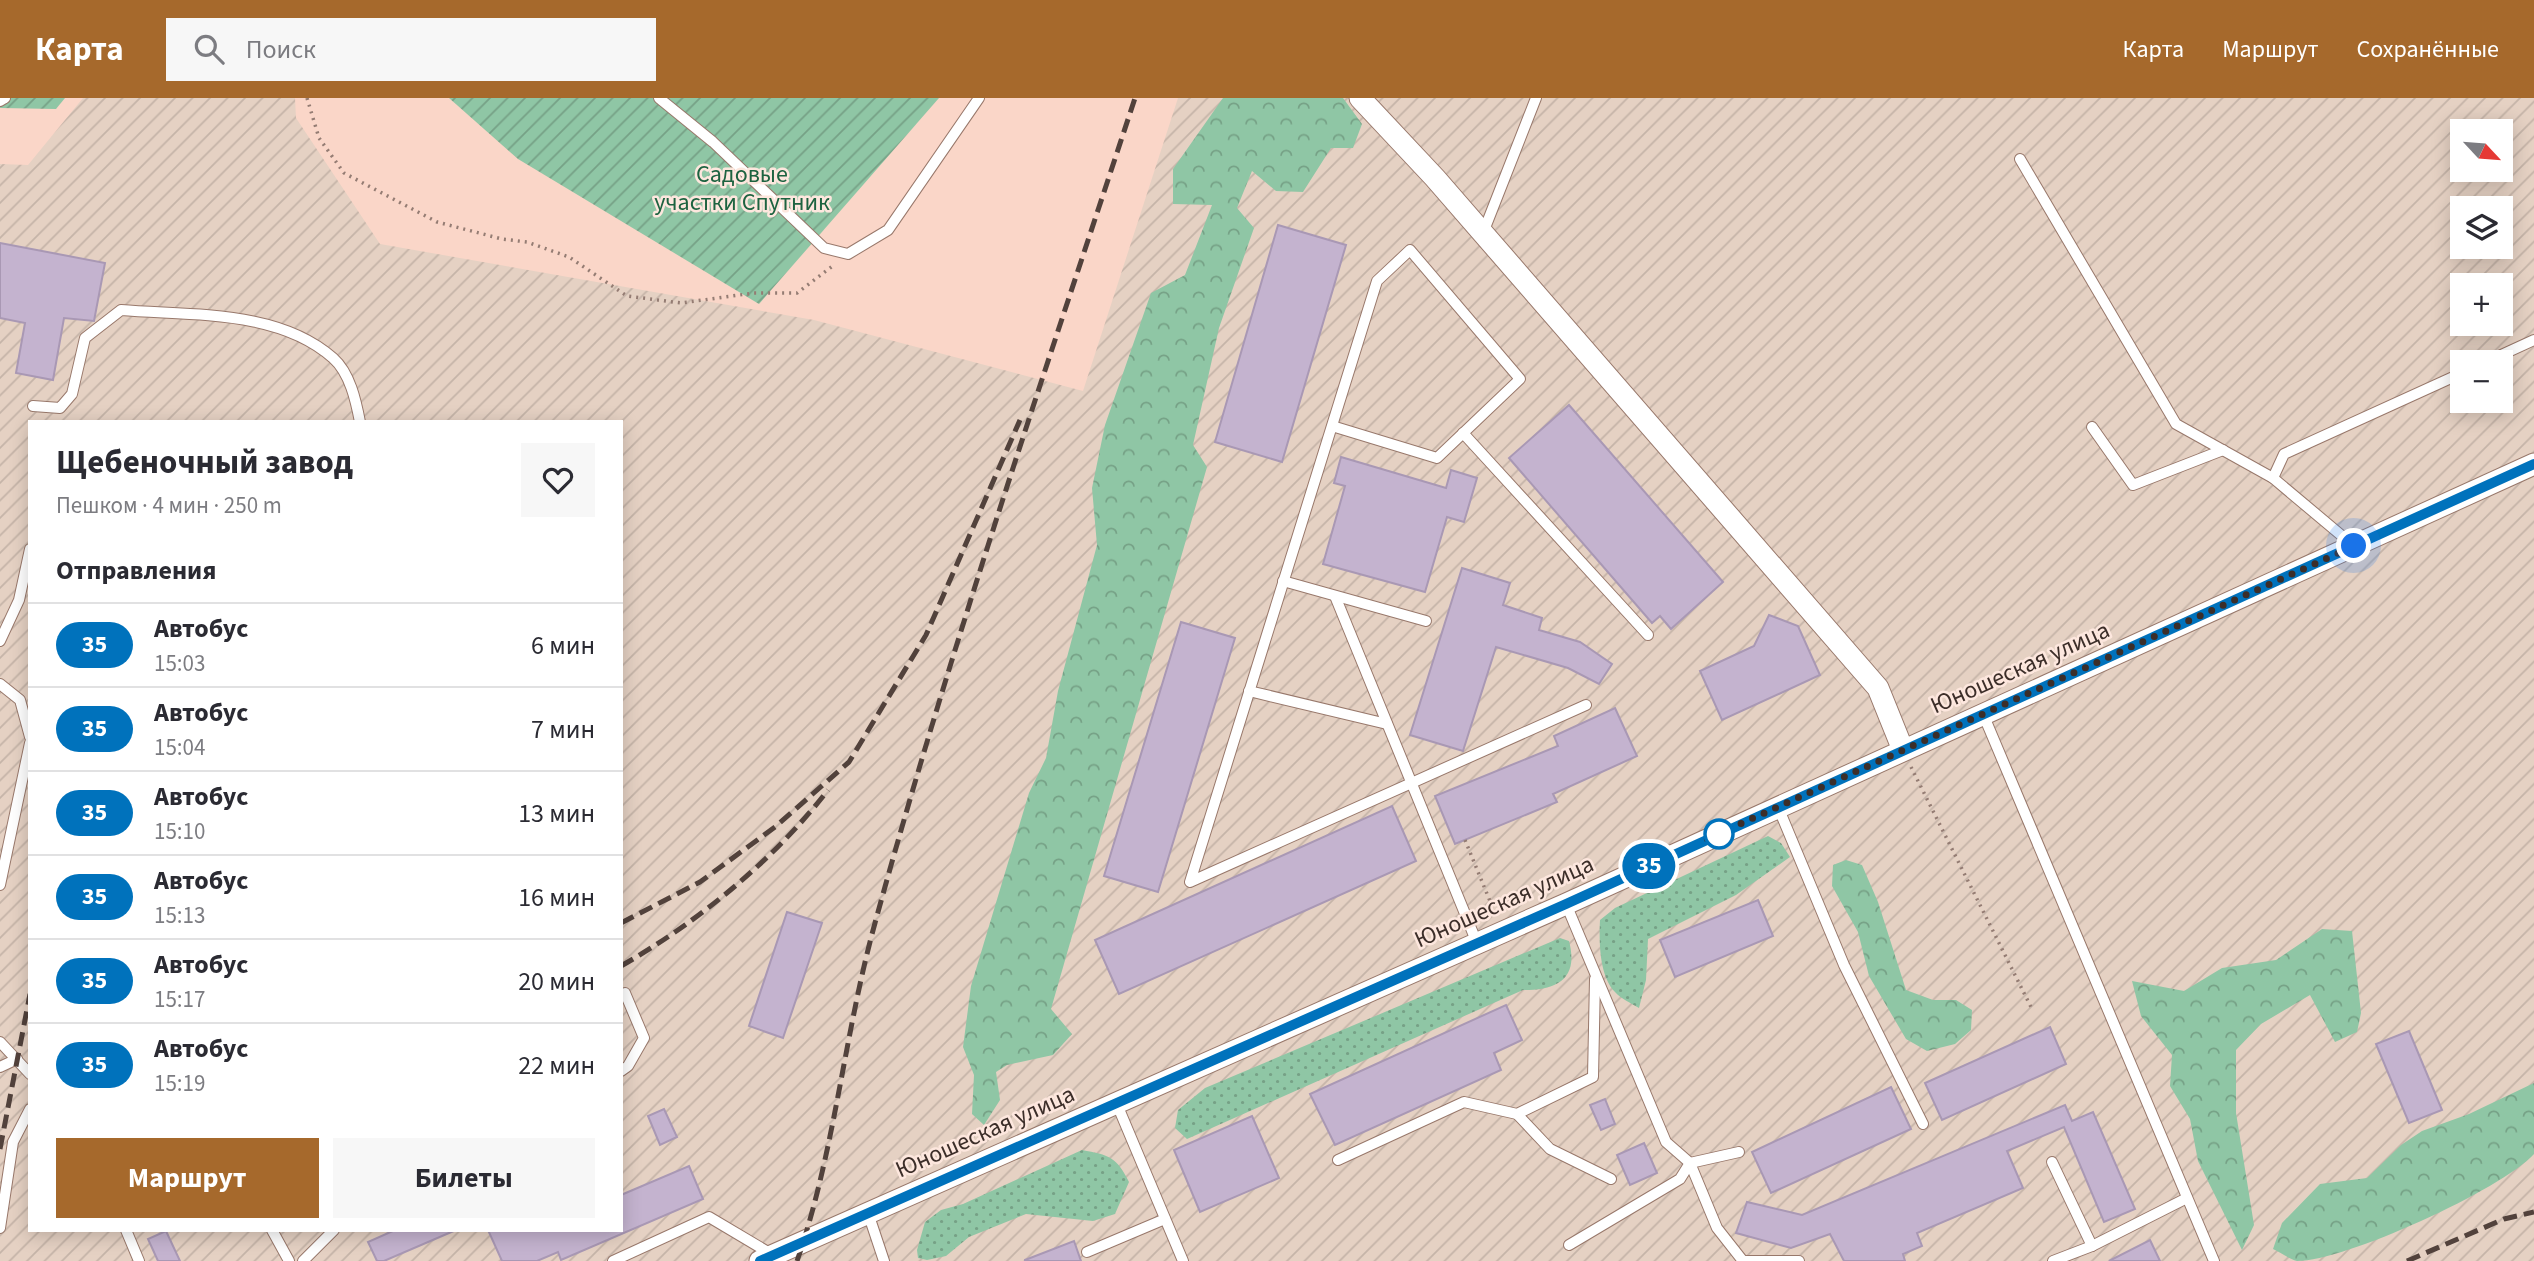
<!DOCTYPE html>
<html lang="ru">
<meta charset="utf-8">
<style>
body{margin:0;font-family:"Source Sans 3",sans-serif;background:#f7f7f7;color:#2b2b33;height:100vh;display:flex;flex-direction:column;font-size:26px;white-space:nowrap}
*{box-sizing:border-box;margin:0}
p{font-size:23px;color:#7c7c81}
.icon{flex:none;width:38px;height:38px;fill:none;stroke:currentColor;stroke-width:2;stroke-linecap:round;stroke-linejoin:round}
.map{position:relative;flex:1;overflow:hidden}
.sheet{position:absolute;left:28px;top:322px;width:595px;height:812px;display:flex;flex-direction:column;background:#fff;border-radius:0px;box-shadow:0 4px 18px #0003}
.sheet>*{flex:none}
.badge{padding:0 14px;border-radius:23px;font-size:24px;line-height:46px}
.needle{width:46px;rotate:116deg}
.tools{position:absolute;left:2450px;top:21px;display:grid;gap:14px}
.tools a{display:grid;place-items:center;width:63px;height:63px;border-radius:0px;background:#fff;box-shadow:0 4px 18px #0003;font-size:35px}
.you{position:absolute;width:35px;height:35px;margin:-18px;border:5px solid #fff;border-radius:50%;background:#1a73e8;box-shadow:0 0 0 10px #1a73e833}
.map>.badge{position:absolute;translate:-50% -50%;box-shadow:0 0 0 4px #fff}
h2{padding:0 28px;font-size:26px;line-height:63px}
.round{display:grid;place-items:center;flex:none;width:74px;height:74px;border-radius:0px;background:#f7f7f7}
.headline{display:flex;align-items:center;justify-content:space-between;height:119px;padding:0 28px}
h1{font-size:33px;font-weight:700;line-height:52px}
.cta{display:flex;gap:14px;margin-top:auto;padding:14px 28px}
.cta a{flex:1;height:80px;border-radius:0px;background:#a6692c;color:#fff;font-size:28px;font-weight:700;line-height:80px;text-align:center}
.cta a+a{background:#f7f7f7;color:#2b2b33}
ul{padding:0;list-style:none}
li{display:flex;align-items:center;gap:21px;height:84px;padding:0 28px;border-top:2px solid #e1e1e2}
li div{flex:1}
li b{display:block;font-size:26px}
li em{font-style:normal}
li .badge{min-width:77px;font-weight:700;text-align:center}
header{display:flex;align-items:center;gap:42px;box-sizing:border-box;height:98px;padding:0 35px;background:#a6692c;color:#fff}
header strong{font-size:33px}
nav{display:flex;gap:38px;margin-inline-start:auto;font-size:24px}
.search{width:490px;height:63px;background:#f7f7f7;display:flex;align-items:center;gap:18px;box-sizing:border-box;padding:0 24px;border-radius:0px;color:#7c7c81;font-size:26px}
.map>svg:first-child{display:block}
</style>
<header>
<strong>Карта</strong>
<div class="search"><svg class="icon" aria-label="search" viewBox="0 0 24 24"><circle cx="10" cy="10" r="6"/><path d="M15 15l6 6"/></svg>Поиск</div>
<nav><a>Карта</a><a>Маршрут</a><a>Сохранённые</a></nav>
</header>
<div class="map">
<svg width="2534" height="1163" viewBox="0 0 2534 1163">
<defs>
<pattern id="industrial-furrows" width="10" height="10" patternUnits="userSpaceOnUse" patternTransform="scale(1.75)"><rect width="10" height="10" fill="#e5d1c3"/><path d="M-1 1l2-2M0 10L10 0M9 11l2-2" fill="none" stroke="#c5b4a8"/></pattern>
<pattern id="grass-dots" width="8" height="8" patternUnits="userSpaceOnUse" patternTransform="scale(1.75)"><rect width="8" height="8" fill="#8fc6a5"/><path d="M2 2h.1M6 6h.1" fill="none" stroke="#76a186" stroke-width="1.8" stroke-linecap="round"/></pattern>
<pattern id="forest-crowns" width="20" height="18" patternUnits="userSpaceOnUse" patternTransform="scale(1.75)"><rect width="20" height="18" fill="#8fc6a5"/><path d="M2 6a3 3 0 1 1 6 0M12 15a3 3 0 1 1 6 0" fill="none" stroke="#76a186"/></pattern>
<pattern id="garden-furrows" width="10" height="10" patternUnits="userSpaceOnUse" patternTransform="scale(1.75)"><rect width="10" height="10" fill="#8fc6a5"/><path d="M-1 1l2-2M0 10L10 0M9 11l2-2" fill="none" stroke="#76a186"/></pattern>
</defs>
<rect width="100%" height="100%" fill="#fad6c8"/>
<!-- industrial -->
<path fill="url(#industrial-furrows)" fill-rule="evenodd" d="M83,0H295L296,20L380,146L814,222L1083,293L1178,0H2534V1163H0V66L28,67ZM2462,33H2501V72H2462ZM2462,110H2501V149H2462ZM2462,187H2501V226H2462ZM2462,264H2501V303H2462ZM30,324H621V1132H30Z"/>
<!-- grass -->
<g fill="url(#grass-dots)">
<path d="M1768,738L1781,745L1790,759L1736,797L1648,841L1646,882L1639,910C1631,905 1621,901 1615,894C1599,878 1599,843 1600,822L1615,810Z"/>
<path d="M1560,840L1569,843C1579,881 1557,892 1523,892L1187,1041L1175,1030L1178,1012L1205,990Z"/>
<path d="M1082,1052C1109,1057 1117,1059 1129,1084L1115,1116L1093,1123L1026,1116L969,1139L946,1158L927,1162L918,1160L917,1152L925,1124L941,1112L963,1106Z"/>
</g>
<!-- forest -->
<g fill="url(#forest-crowns)">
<path d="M1223,0H1343L1362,26L1353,50H1331L1303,94L1276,93L1252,73L1237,110L1254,130L1219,230L1193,347L1207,369L1051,911L1072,936L1053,957L1007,967L996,974L1000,1002L984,1027L972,1016L974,977L963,949L971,888L1029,695L1046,660L1058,593L1097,447L1092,390L1105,327L1151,195L1185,177L1212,107L1173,106V71Z"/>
<path d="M1846,762L1862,767L1878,804L1906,892L1933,902H1956L1972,912L1971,932L1955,946L1927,953L1906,941L1869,878L1858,834L1832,788L1833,767Z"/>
<path d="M2322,831L2352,833L2361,915L2357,934L2335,944L2310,897L2261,926L2236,952V1015L2254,1127L2242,1152L2198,1063L2190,1021L2170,988L2172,957L2141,918L2132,883L2184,893L2222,870L2276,862Z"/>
<path d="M2534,985V1056C2501,1092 2345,1163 2297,1163C2289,1161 2280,1154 2273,1151L2282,1125L2320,1086L2367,1080L2401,1047L2422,1033L2469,1016Z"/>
</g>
<!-- garden -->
<g fill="url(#garden-furrows)">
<path d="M0,0H65L56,11L0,10Z"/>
<path d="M449,0H939L759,206L518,61Z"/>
</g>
<!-- building -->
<g fill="#c4b3cf" stroke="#a998b4" stroke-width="2">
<path d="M1278,127L1346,147L1282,364L1215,344Z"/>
<path d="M0,145L105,165L94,223L64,220L53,282L16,275L25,225L0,220Z"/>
<path d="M1569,307L1723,484L1671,531L1660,518L1652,525L1509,360Z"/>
<path d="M1341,359L1446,390L1451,372L1477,380L1464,424L1447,419L1425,494L1323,466L1345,388L1334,385Z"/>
<path d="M1462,470L1510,485L1503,507L1542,520L1539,532L1580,544L1612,566L1599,586L1568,570L1496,549L1463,653L1410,637Z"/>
<path d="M1769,517L1798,528L1820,577L1722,622L1700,573L1754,548Z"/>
<path d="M1181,524L1235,540L1158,794L1104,778Z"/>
<path d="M1615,610L1637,658L1553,696L1557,704L1455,746L1435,698L1558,648L1554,638Z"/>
<path d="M1392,708L1416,763L1119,896L1095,842Z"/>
<path d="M1758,802L1773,838L1675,879L1660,842Z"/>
<path d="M787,814L822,825L783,940L749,928Z"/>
<path d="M1506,907L1522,942L1494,955L1501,972L1335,1047L1310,996Z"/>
<path d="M2050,929L2066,966L1942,1022L1925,985Z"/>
<path d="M2409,933L2442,1012L2409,1025L2376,946Z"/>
<path d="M1891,989L1911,1031L1771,1095L1752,1054Z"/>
<path d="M1605,1001L1615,1026L1601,1032L1590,1007Z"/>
<path d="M2065,1007L2072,1023L2093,1014L2135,1111L2104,1124L2064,1029L2007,1053L2023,1090L1917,1135L1922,1148L1903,1156L1905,1163H1844L1830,1136L1791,1150L1736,1135L1747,1104L1802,1117Z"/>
<path d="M664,1011L677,1039L660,1047L648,1018Z"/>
<path d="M1252,1018L1279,1080L1200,1114L1174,1052Z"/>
<path d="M1644,1045L1657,1075L1630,1087L1617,1057Z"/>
<path d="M689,1068L703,1101L561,1162L558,1154L537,1163H502L488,1132H621V1097Z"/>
<path d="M395,1132H456L384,1163H377L368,1144Z"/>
<path d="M166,1133L180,1163H158L148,1141Z"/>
<path d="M2150,1142L2160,1163H2109Z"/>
<path d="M1074,1143L1081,1163H1025V1162Z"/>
</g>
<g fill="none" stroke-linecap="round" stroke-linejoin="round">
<!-- service casing -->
<g stroke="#98786b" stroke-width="12">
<g id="service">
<path d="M659,0L713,44L824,150L848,156L888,132L979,0"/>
<path d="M0,3L5,0"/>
<path d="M2020,61L2176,326L2273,380"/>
<path d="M1483,135L1536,0"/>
<path d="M2486,264L2534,242"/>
<path d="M33,308L60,310L72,296L85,240L121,212C190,218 278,211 333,260C350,275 356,303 360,324"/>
<path d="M1332,328L1437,360L1520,281L1410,152L1377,183L1190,784L1586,607"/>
<path d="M2092,329L2133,387L2223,352"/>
<path d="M1463,335L1648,537"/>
<path d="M2354,448L2273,380L2284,356L2462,275"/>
<path d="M1283,483L1426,523"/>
<path d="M1335,498L1477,845"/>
<path d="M0,543L19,502L30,451"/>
<path d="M0,586L20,602L30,639"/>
<path d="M1249,593L1387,626"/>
<path d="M1983,616L2214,1163"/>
<path d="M1778,709L1844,867L1923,1026"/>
<path d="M0,787L30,645"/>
<path d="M1566,806L1666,1044L1690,1065L1717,1130L1743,1163"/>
<path d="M0,944L30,976"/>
<path d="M0,969L17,961"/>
<path d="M621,973L628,968L644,940L625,895"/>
<path d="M1116,1004L1183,1163"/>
<path d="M1517,1016L1550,1051L1611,1081"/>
<path d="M1338,1062L1464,1004L1517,1016L1593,979L1595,881"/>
<path d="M2052,1064L2092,1148"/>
<path d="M868,1115L884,1163"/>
<path d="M0,1130L13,1044L30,1011"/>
<path d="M126,1132L139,1163"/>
<path d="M272,1132L289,1163"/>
<path d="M1569,1147L1680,1081L1690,1065L1739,1054"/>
<path d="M1087,1154L1165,1121"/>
<path d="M303,1163L334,1132"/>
<path d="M613,1163L709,1119L773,1157"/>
<path d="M1742,1163H1799"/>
<path d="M2053,1163L2092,1148L2187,1100"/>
</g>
</g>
<!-- minor casing -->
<g stroke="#98786b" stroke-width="23">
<g id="minor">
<path d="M1360,0L1435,80L1878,590L1903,652"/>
<path d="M760,1163L1566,806L2534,366"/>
</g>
</g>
<!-- path -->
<g stroke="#947c73" stroke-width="3.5" stroke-dasharray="2 5" stroke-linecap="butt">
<path d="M307,0L319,40L344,75L437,124L502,141L527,144L569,159L627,198L681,205L754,195H797L834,167"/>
<path d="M1911,669L2032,911"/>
<path d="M1465,742L1492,808"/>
</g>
<!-- service -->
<use href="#service" stroke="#fff" stroke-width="10"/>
<!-- minor -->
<use href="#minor" stroke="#fff" stroke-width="21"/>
<!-- rail -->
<g stroke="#52423c" stroke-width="5" stroke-dasharray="14 7" stroke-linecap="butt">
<path d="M621,825L700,784L775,729L849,664L926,537L1020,322"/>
<path d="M621,868C698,824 774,762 828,692"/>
<path d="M0,1051L30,896"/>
<path d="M797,1163C835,1053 844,937 875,825C951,547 1045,274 1135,0"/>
<path d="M2407,1163L2504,1121L2534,1114"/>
</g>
</g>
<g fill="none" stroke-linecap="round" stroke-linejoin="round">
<!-- line casing -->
<g stroke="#fff" stroke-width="16">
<path id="line" d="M760,1163L1566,806L2534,366"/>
</g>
<!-- line -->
<use href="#line" stroke="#0072bc" stroke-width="10"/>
<!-- walk -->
<path stroke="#3c2e29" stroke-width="7" stroke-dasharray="0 12.6" d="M1719,736L1707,741L2354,448"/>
</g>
<!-- markers -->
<circle fill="#fff" stroke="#0072bc" stroke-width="3.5" cx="1719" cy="736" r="14"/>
<g text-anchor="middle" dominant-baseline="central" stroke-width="5" stroke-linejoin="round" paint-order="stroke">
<!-- park labels -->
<g font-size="24" fill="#1d6340" stroke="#fde7de">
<text x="742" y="76">Садовые<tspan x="742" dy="28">участки Спутник</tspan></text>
</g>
<!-- street labels -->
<g font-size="24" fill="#3c2e29" stroke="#fde7de">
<text transform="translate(2020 570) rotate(-24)">Юношеская улица</text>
<text transform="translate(1504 804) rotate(-24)">Юношеская улица</text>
<text transform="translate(985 1034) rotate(-24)">Юношеская улица</text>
</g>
</g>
</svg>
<div class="tools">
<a><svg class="needle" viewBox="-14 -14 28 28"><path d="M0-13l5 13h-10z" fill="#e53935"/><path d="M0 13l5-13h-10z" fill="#7c7c81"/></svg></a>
<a><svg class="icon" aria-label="layers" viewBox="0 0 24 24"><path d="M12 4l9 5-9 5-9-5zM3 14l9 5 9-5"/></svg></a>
<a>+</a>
<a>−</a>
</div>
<div class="you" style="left:2354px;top:448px"></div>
<b class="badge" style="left:1649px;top:768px;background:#0072bc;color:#fff">35</b>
<section class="sheet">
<div class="headline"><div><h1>Щебеночный завод</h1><p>Пешком · 4 мин · 250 m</p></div><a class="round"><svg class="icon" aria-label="heart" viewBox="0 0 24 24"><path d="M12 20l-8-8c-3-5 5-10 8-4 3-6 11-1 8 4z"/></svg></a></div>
<h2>Отправления</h2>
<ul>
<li><span class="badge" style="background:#0072bc;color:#fff">35</span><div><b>Автобус</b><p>15:03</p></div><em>6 мин</em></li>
<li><span class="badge" style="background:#0072bc;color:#fff">35</span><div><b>Автобус</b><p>15:04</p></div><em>7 мин</em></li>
<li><span class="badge" style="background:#0072bc;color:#fff">35</span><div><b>Автобус</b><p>15:10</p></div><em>13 мин</em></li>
<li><span class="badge" style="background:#0072bc;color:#fff">35</span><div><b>Автобус</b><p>15:13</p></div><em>16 мин</em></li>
<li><span class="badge" style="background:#0072bc;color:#fff">35</span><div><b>Автобус</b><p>15:17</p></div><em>20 мин</em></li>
<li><span class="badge" style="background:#0072bc;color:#fff">35</span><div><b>Автобус</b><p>15:19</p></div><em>22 мин</em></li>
</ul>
<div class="cta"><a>Маршрут</a><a>Билеты</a></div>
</section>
</div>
